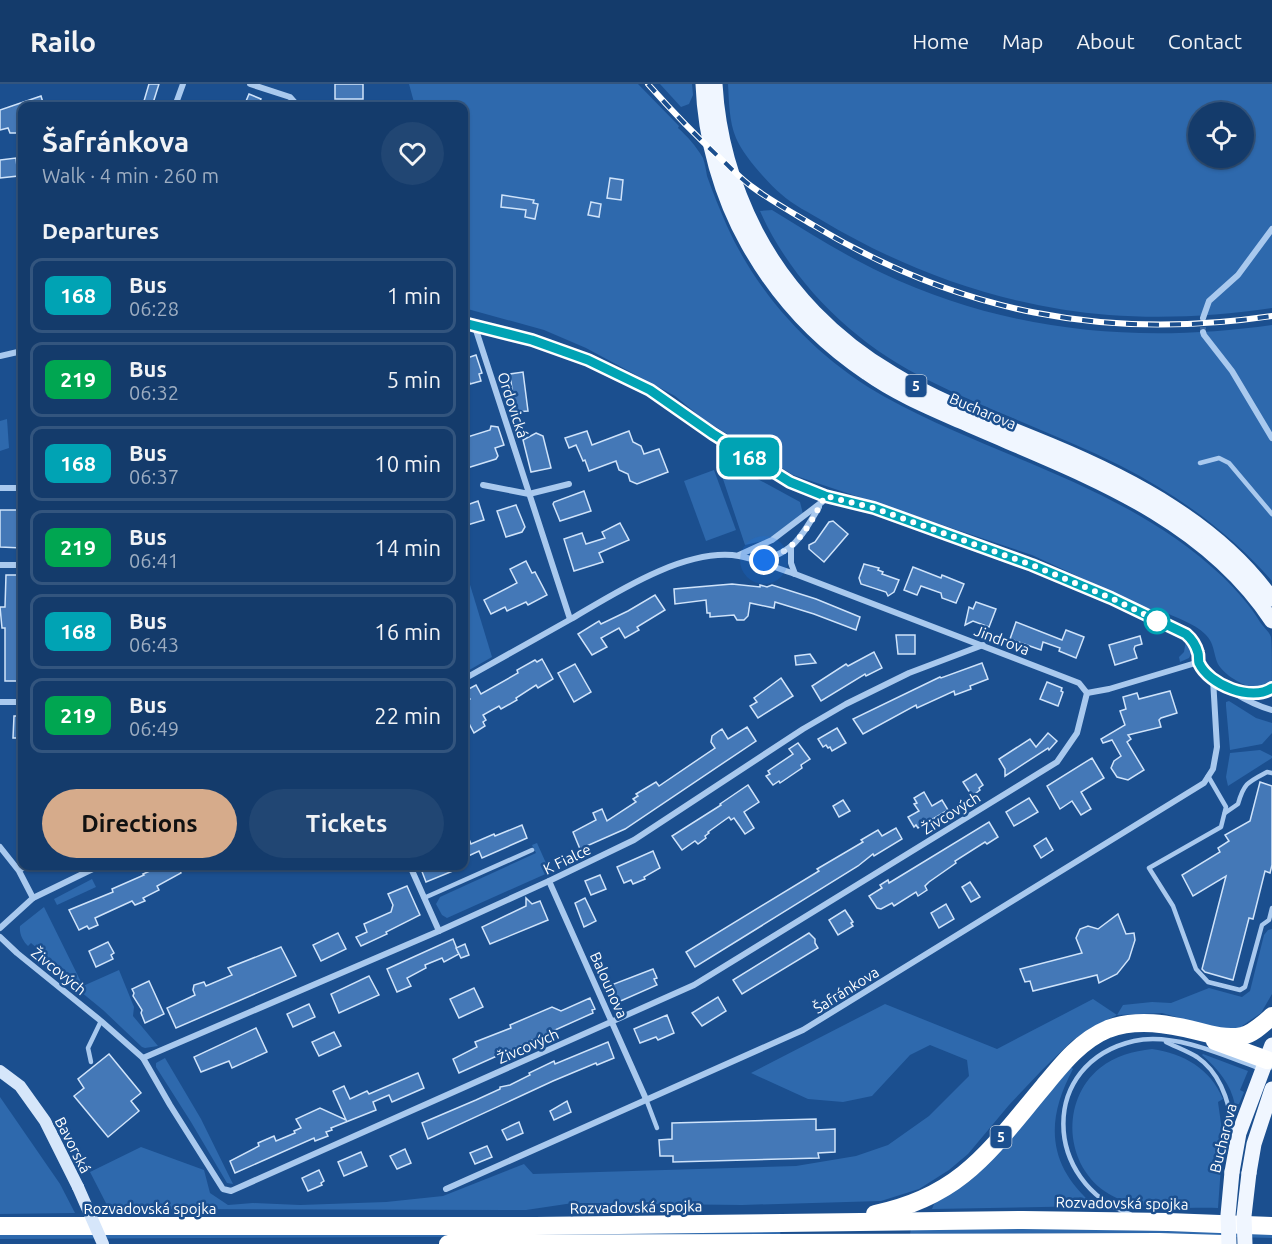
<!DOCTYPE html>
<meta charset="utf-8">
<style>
body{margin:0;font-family:Ubuntu,sans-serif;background:#214673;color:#f1f3f6;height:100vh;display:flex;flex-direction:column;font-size:22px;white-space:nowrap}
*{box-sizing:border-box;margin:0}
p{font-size:20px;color:#9dadc1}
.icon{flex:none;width:33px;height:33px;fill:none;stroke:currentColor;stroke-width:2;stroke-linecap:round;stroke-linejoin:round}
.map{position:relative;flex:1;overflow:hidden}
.side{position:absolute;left:18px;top:18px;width:450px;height:768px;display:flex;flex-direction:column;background:#143b6b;border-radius:12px;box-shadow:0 2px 4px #0004,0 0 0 2px #33557e}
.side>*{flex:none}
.badge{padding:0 12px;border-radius:9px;font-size:21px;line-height:39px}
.fabs{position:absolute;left:1188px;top:18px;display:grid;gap:12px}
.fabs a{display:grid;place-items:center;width:66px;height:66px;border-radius:50%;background:#143b6b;box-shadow:0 2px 4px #0004,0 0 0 2px #33557e;font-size:30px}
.you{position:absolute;width:30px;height:30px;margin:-15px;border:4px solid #fff;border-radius:50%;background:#1a73e8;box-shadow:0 0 0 9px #1a73e833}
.map>.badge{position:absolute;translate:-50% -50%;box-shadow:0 0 0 3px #fff}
h2{padding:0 24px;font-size:22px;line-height:54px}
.round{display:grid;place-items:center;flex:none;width:63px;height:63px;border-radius:32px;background:#214673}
.summary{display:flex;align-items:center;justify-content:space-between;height:102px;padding:0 24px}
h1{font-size:28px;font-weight:700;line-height:45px}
.button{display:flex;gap:12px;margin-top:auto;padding:12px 24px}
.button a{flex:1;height:69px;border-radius:36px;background:#d6ab8b;color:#111;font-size:24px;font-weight:700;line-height:69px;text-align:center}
.button a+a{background:#214673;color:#f1f3f6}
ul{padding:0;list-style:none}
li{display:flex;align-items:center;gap:18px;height:75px;margin:0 12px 9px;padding:0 12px;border:3px solid #33557e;border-radius:12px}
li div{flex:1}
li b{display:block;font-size:22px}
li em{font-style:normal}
li .badge{min-width:66px;font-weight:700;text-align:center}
header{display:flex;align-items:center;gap:36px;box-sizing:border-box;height:84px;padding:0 30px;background:#143b6b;border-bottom:2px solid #33557e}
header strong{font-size:28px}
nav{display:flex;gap:33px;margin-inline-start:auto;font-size:21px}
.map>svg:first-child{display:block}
</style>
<header>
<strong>Railo</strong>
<nav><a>Home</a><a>Map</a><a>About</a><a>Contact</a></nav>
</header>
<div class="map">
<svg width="1272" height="1160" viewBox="0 0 1272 1160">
<rect width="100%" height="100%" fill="#1b4f8f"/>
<!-- green -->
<g fill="#2e69ad" fill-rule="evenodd">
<path d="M409,0H638L679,42L678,44C687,52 696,62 703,74C705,80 706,86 707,92C713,109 720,126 727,142C759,213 817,275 885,313C999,376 1124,400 1223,493C1237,507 1250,521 1260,538C1263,543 1269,547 1271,553C1272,561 1272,587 1272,598C1268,600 1264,604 1260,604C1249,606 1226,592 1220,583C1213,574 1216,560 1205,550C1194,539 1174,533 1160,526L1157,529L1032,471L793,391L703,335L675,312L586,264L544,246L464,224V22H415Z"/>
<path d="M660,0H692L693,11L689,20L681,23Z"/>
<path d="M728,0H1272V224C1218,232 1164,235 1109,231C1008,223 910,189 823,137C810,129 793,121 781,110C767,98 743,71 736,54C729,38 729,17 728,0ZM1198,28H1244V74H1198Z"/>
<path d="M772,126C808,148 844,171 882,189C1007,248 1137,260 1272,241V497C1230,449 1178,411 1121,382C1059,351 992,328 930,297C857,262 793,201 760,127Z"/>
<path d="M7,335L9,364L0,367V337Z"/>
<path d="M718,380H730L800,418L803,430L767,456L745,461Z"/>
<path d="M714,386L736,446L706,457L684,397Z"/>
<path d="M464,481L492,573L464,589Z"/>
<path d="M1186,556L1191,561L1192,568L1189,574L1180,578L1179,573L1184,568Z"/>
<path d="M1229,617L1256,634L1272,639V649L1262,660L1230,666L1226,622V618Z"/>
<path d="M1260,666L1272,672V674L1228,702L1226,693L1230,669Z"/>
<path d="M537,759L550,788L447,834L442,831L436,820L440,813L536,769L532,761Z"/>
<path d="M92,795L96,803L57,821L54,815Z"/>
<path d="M44,823L83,902L119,886L134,923L133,932L158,962L145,964L142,963L103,926L48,881L42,875L45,871L31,859L28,862C23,857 19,850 20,842Z"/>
<path d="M1272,845V910L1261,929L1242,942L1244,946L1230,948L1162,929L1117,931L1091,944L1073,956L1043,985L1009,1021L968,1070L949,1086L919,1105L881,1117L742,1121L573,1119L526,1126L109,1125L90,1088L141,1063L204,1086L210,1109L228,1121L253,1119L300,1121L386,1118L443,1112L524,1080L533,1090L796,1082L856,1072L888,1061L929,1032L969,992L967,976L930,961L910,971L872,1012L843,1018L808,1015L751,989L885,920L997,965L1093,915L1117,931L1123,921L1152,918L1171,919L1209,904L1242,913L1250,907L1264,851L1268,846Z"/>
<path d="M1152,965C1184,970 1210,984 1223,1015L1218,1018L1223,1054L1218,1124C1184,1123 1139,1128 1109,1110C1064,1083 1060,1016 1100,984C1115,972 1133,967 1152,965Z"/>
<path d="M1203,970L1248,987L1240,1006L1244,1008L1239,1020L1235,1021C1231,1000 1218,985 1202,971Z"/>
<path d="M165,974L201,1035L233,1100L227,1099L191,1038L156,983V979Z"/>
<path d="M1070,982L1073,985C1045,1037 1047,1082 1095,1122L932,1125L934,1120L970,1097L997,1070Z"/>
<path d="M0,1013L60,1100L75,1129L0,1130Z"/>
<path d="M911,1144H1002L1272,1149V1154L1083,1149L910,1150Z"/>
<path d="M781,1145L780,1151L0,1155V1150Z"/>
</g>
<!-- building -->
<g fill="#4478b7" stroke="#cfe3fa" stroke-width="1.5">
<path d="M149,0H159L153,19L144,17Z"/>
<rect x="335" y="0" width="28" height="15"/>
<path d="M249,10L261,15L258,22H244Z"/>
<path d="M41,12L44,22H22V49H10L8,44L0,46V26Z"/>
<path d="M16,74L18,92L0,94V76Z"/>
<path d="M610,94L623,96L621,116L607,114Z"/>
<path d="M502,111L534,116L533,119L538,120L535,135L525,133L526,126L501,123Z"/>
<path d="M591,118L601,120L599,133L588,131Z"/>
<path d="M476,271L482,289L479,290L481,297L470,300L468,293L464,295V275Z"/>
<path d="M523,288L528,327L515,328L510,290Z"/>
<path d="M491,342L498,343L504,361L495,364L498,372L496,375L464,385V354L490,346Z"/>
<path d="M587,347L592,361L629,347L633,358L641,362L644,370L659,365L668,388L637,400L630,397L628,390L619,386L616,377L589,387L585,376L583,377L576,361L569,364L565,354Z"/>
<path d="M536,349L543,352L551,384L531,388L523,356Z"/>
<path d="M584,407L591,427L560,437L553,420L554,418Z"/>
<path d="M478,417L484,436L464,442V422Z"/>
<path d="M516,421L525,443L522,448L506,453L497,427Z"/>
<path d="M0,426H22V464L0,463Z"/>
<path d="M833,437L848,450L824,478L809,465V461L815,458L829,438Z"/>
<path d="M620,439L629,456L599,469L603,478L574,487L564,455L582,449L586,460L605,454L602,448Z"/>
<path d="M526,477L532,489L535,488L547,511L528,521L526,518L507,527L505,523L491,530L484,516L517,499L510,485Z"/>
<path d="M864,480L879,484L878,486L883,488L882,490L899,496L894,508L888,512L886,508L861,500L859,494Z"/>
<path d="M913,483L941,494L942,491L964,500L956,519L942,514L941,509L921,502L917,511L904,506Z"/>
<path d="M6,491H22V597H5V544H2L0,523H5Z"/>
<path d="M732,500L760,503V501L767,503L772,501L816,515L860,533L856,546L814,530L775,518L774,524L750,519L748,532L744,536H737L734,531L710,533V529H707L706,516L675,520L674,505Z"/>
<path d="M655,511L665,526L637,543L639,546L625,554L619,544L601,554L607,563L592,571L578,550L599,537L601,540L628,527Z"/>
<path d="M976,518L996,525L989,543L973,537L965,541L969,523L973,525Z"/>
<path d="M1016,538L1062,556L1066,546L1084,553L1076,574L1059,567L1060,564L1043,558L1041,566L1010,555Z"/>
<path d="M896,551H915V570H898Z"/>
<path d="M1140,552L1142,560L1135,562L1134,565L1137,574L1115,581L1109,561Z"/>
<path d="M874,568L882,584L866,592L865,590L821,617L812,602L846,580L848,582Z"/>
<path d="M810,570L816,579L796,581L795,572Z"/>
<path d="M542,575L553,595L538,604L536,601L516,614L517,616L501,625L499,622L483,631L486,636L483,638L485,642L474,649L464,630V619L470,615L465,607L476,601L481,610L518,589L517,586L535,576L537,578Z"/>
<path d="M982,579L988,595L970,602L971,605L955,611L954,607L917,624L916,621L863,650L853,635L940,593L941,594Z"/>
<path d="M575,580L591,608L574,618L558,589Z"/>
<path d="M781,594L793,612L758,634L750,622L757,618L754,614Z"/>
<path d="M1047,598L1062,604L1061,607L1063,608L1058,622L1040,615Z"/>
<path d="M1170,607L1177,629L1161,634L1159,636L1161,643L1128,651L1131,655L1127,658L1144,686L1128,696L1117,693L1111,684L1114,677L1121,672L1112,656L1103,659L1101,655L1125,641L1120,627L1126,625L1123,613L1137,609L1139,615Z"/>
<path d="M14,632H22V654H13Z"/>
<path d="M747,643L756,657L625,745L580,765L573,748L596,736L593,729L602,725L607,737L636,718L633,715L638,712L636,710L656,698L659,702L715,664L711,658L712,652L722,645L728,655Z"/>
<path d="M837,644L846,659L832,667L830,663L828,664L826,661L823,663L818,655Z"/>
<path d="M1048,649L1057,657L1049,666L1048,664L1005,692V685L999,675L1030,655L1036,663Z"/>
<path d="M798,659L810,675L801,681L802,684L780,699L779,697L773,701L766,692L770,690L768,687L793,670L789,665Z"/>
<path d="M1092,674L1104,694L1081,708L1091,725L1081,731L1072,717L1060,725L1047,702Z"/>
<path d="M976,690L983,701L979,704L980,706L972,712L963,698Z"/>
<path d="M1260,698L1272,702V781L1270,789L1265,787L1253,835L1249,834L1233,896L1205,888L1202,885L1226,792L1193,812L1182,791L1220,768L1218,764L1229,757L1225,751L1250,737Z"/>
<path d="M748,701L759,718L744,728L754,744L745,750L734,734L731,736L729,733L708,748L709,749L705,752L706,754L698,760L695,757L682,766L672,752L721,721L720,720Z"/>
<path d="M924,708L932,722L942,716L948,726L918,744L916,741L914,743L908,733L919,727L914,720L917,719L914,714Z"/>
<path d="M1029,714L1038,728L1014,742L1006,728Z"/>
<path d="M843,716L850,727L839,733L833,722Z"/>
<path d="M989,738L998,753L987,760L985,758L955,777L956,779L929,798L925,802L927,806L918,812L916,808L894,822L892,819L881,825L877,824L869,812L882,804L880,801L888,796L889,799Z"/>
<path d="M522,741L527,754L482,774L479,767L464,774V743L471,760L494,750L495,752Z"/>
<path d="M896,744L902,755L874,772L873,770L858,782L695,883L686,868L819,787L817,785L863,758L861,756L878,746L882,752Z"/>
<path d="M1046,754L1053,766L1041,774L1034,762Z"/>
<path d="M653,767L660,784L644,793L645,795L633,800L631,796L624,799L617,783Z"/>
<path d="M161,782H178L181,789L157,802L159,806L143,814L145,817L135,821L132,817L95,834L98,841L89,845L87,842L79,846L69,826L113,808L112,805L144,791L143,790Z"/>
<path d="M429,782H465L426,798L421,785Z"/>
<path d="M600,791L606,805L591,811L585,797Z"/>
<path d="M970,798L980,813L971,818L962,803Z"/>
<path d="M407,802L420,831L386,848L387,850L361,862L356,853L367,848L364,840L391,828L393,821L388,810Z"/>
<path d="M526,814L532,820L540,817L548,836L490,860L482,843L526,822Z"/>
<path d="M585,814L596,837L584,843L575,819Z"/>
<path d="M946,820L954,835L939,844L931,829Z"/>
<path d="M845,826L853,838L851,839L853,842L838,851L829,836Z"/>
<path d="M1118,830L1126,850L1134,849L1135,856L1129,875L1117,890L1099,899L1097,891L1033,907L1030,897L1025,898L1020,885L1082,869L1076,854L1080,845L1088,842L1098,845Z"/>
<path d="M338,849L346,865L321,877L313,861Z"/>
<path d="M809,849L815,855V859L818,864L742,910L733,896Z"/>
<path d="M453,855L459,870L444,878L442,874L425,881L426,884L407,894L411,902L397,908L387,885Z"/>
<path d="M108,858L114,869L111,871L113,875L96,883L89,867Z"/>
<path d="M465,860L469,871L461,874L456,864Z"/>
<path d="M281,863L296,892L176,944L167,924L195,911L193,906L194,901L204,898L206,902L232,891L228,884Z"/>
<path d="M653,885L657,894L654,895L657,901L616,919L606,903Z"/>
<path d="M369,892L379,911L339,929L331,910Z"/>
<path d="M149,897L164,930L145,939L141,929L142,926L133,912L134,909L132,905Z"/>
<path d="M474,904L483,923L459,934L450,915Z"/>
<path d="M718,913L726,927L702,942L692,929Z"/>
<path d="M590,914L595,925L592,926L593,929L459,989L453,975L477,963L475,958L511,944L510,941L552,923L561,927Z"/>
<path d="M309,920L315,933L293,943L287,930Z"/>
<path d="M667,931L674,949L658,956L656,953L640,959L634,945Z"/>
<path d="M256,944L267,968L232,984L229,977L201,988L194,973Z"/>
<path d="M334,948L341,962L319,972L312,958Z"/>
<path d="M608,958L614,974L597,981L596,979L553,997L428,1055L422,1039L476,1016L500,1005V1003L510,1001L530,991L529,989L554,977L555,980Z"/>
<path d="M109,970L141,1009L131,1017L139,1027L108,1053L74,1012L84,1004L78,995Z"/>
<path d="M418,989L424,1004L392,1018L389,1011L373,1018L376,1026L331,1044L332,1046L326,1048L328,1052L315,1057L314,1054L235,1089L230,1077L259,1062L258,1059L274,1052L276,1057L295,1049L294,1047L301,1044L296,1035L320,1024L346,1036L333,1007L344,1002L350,1015L367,1007L369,1010Z"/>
<path d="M567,1017L571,1028L554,1036L550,1027Z"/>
<path d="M816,1035V1046L835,1045V1068L818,1069L819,1074L673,1078V1072H660L659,1056L672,1055V1039Z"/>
<path d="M519,1038L523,1049L507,1056L502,1046Z"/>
<path d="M487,1062L492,1073L475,1080L470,1069Z"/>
<path d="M405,1065L411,1079L397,1085L390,1072Z"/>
<path d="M361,1068L367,1082L344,1092L338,1078Z"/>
<path d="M319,1086L324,1097L321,1099L322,1101L308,1107L302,1094Z"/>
</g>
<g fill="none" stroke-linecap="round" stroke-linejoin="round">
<!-- street-tunnel -->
<path stroke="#3d69a0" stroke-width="6" stroke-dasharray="6 3" stroke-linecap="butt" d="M1203,234V248"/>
<!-- lane -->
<g stroke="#a9c9ee" stroke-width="4.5">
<path d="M1200,379L1219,374L1229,379L1272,430"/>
<path d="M1208,692L1226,723L1221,743L1149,784L1173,822L1196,885L1208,898L1240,906L1245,903L1262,841L1269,836L1272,824"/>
<path d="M1225,729L1238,720C1244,699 1248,698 1267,688L1272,689"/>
<path d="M19,787L28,782"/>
<path d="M424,814L532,766"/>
<path d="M1166,958C1176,963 1187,967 1197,973C1222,990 1230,1020 1233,1048"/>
<path d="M91,978L88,964L101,937"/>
<path d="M646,1015L657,1044"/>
<path d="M1130,1130C1043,1099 1038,979 1134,957C1174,948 1226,972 1263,986L1272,983"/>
</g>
<!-- street -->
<g stroke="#a9c9ee" stroke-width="6">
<path d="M250,0L290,13L298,22"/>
<path d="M175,22L183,0"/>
<path d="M1203,234L1209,217L1238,191L1272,145"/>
<path d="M464,239L532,256L588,276L650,306L713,350L790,398L825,412L874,424L1032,481L1111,514L1186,550C1193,556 1197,561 1199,570C1200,574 1198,576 1200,579C1210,598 1252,621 1272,626"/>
<path d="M474,240L570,535"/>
<path d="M1203,248L1204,251L1232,287L1272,354"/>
<path d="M0,272L22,267"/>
<path d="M483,401L529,410L569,400"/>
<path d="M0,404H22"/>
<path d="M791,463V479L795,490L1079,599L1087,609"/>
<path d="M739,471L772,456L822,418"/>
<path d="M758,478C795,467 800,455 819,423"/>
<path d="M0,481H22"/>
<path d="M464,595C499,575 535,555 571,535C615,509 686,463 739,472C756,475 778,485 795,490"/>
<path d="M1235,607L1253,609L1272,607"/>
<path d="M1087,609L1109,605L1199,578"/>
<path d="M0,618H22"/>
<path d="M0,763L19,787L33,814"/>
<path d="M410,782L439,847"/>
<path d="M549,797L646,1015"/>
<path d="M0,844L33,814L99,782"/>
<path d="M0,853L17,869L101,937L143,974L170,1021L223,1105L231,1107L694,901L1057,678L1077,649L1087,609"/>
<path d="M143,974L439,847L549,797L634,756L803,645L846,620L909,589L983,561"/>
<path d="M446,1105L803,946L1204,699L1213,685L1217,663L1213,595"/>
</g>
<!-- secondary -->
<path stroke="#d6e6fa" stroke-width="12" d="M0,987L20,1002L45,1037L78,1103"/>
<!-- primary -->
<g stroke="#f0f6ff" stroke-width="15">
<path d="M703,0C705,55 721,112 748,160C777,212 818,256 867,289C895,309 928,323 960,337C1073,387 1200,428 1272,537"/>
<path d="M715,0C718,53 732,101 756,148C787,207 835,256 893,290C942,320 998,339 1050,361C1132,395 1220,441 1272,515"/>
<path d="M1232,1088L1239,1049L1272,961"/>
<path d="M1249,1089L1254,1060L1272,1005"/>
</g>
<!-- highway -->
<g stroke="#fff" stroke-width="18">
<path d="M1215,957L1267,976"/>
<path d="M875,1130C962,1112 991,1065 1044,1002C1062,980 1081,956 1108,945C1137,934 1169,940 1197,947C1212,951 1227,955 1242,952C1253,950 1264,939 1272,932"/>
<path d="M0,1142H535L1023,1136L1168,1138L1272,1142"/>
<path d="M448,1160L1159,1158L1223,1160"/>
</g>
<!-- rail casing -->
<g stroke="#fff" stroke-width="6">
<path id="rail" d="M648,0C671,26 695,51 721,75C731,84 741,95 751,102C771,117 793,129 813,141C958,228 1105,257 1272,232"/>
</g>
<!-- rail -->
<use href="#rail" stroke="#1b4f8f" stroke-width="4" stroke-dasharray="11" stroke-linecap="butt"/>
<!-- secondary-bridge -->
<path stroke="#d6e6fa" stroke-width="12" d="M78,1103L103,1160"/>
<!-- primary-bridge -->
<g stroke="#f0f6ff" stroke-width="15">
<path d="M1229,1160L1228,1131L1232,1088"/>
<path d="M1245,1160L1244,1132L1249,1089"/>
</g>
</g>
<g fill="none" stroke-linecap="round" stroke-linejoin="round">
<!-- line casing -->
<g stroke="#fff" stroke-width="14">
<path id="line" d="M464,239L532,256L588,276L650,306L713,350L790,398L825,412L874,424L1032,481L1111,514L1186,550C1193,556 1196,561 1198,569C1199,572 1198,576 1199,579C1209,601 1252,618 1272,604"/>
</g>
<!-- line -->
<use href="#line" stroke="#00a3b4" stroke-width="9"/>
<!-- walk -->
<path stroke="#fff" stroke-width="6" stroke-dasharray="0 10.8" d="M764,476C798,466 809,442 825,412L874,424L1032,481L1111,514L1160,538L1157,537"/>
</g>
<!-- markers -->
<circle fill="#fff" stroke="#00a3b4" stroke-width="3" cx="1157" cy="537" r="12"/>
<g text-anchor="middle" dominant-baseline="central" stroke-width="5" stroke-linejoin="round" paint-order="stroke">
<!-- shield labels -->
<g fill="#1b4f8f" stroke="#bbcadd" stroke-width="1.5">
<rect x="905.5" y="291" width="21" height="22" rx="4.5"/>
<rect x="990.5" y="1042" width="21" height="22" rx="4.5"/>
</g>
<g font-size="14" font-weight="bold" fill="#fff">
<text x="916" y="302">5</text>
<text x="1001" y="1053">5</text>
</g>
<!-- street labels -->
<g font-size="15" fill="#fff" stroke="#1b4f8f">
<text transform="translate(513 321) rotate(72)">Ordovická</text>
<text transform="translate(983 327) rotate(23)">Bucharova</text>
<text transform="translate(1002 556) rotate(21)">Jindrova</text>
<text transform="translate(951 729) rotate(-32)">Živcových</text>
<text transform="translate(567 775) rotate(-26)">K Fialce</text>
<text transform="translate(59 887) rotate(39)">Živcových</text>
<text transform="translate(609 901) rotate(66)">Balounova</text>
<text transform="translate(846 906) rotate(-32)">Šafránkova</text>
<text transform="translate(528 962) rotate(-24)">Živcových</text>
<text transform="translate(1223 1054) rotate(-76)">Bucharova</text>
<text transform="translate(73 1061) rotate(63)">Bavorská</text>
<text transform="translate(1122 1119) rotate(1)">Rozvadovská spojka</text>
<text transform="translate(636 1123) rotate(-1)">Rozvadovská spojka</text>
<text x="150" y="1124">Rozvadovská spojka</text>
</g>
</g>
</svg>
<div class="fabs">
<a><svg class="icon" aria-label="locate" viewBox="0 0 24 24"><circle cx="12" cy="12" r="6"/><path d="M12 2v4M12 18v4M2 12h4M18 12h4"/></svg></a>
</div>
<div class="you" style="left:764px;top:476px"></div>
<b class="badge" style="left:749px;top:373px;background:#00a3b4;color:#fff">168</b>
<section class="side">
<div class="summary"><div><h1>Šafránkova</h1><p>Walk · 4 min · 260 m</p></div><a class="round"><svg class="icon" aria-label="heart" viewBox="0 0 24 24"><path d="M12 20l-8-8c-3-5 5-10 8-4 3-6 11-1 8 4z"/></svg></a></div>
<h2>Departures</h2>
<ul>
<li><span class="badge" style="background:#00a3b4;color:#fff">168</span><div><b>Bus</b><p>06:28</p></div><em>1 min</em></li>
<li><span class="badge" style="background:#00a651;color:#fff">219</span><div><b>Bus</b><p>06:32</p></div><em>5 min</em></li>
<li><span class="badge" style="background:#00a3b4;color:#fff">168</span><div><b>Bus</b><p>06:37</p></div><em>10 min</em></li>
<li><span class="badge" style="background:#00a651;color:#fff">219</span><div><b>Bus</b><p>06:41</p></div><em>14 min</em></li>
<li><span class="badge" style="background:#00a3b4;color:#fff">168</span><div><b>Bus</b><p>06:43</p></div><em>16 min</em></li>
<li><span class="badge" style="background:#00a651;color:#fff">219</span><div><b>Bus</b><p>06:49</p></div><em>22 min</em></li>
</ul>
<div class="button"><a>Directions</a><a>Tickets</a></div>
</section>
</div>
